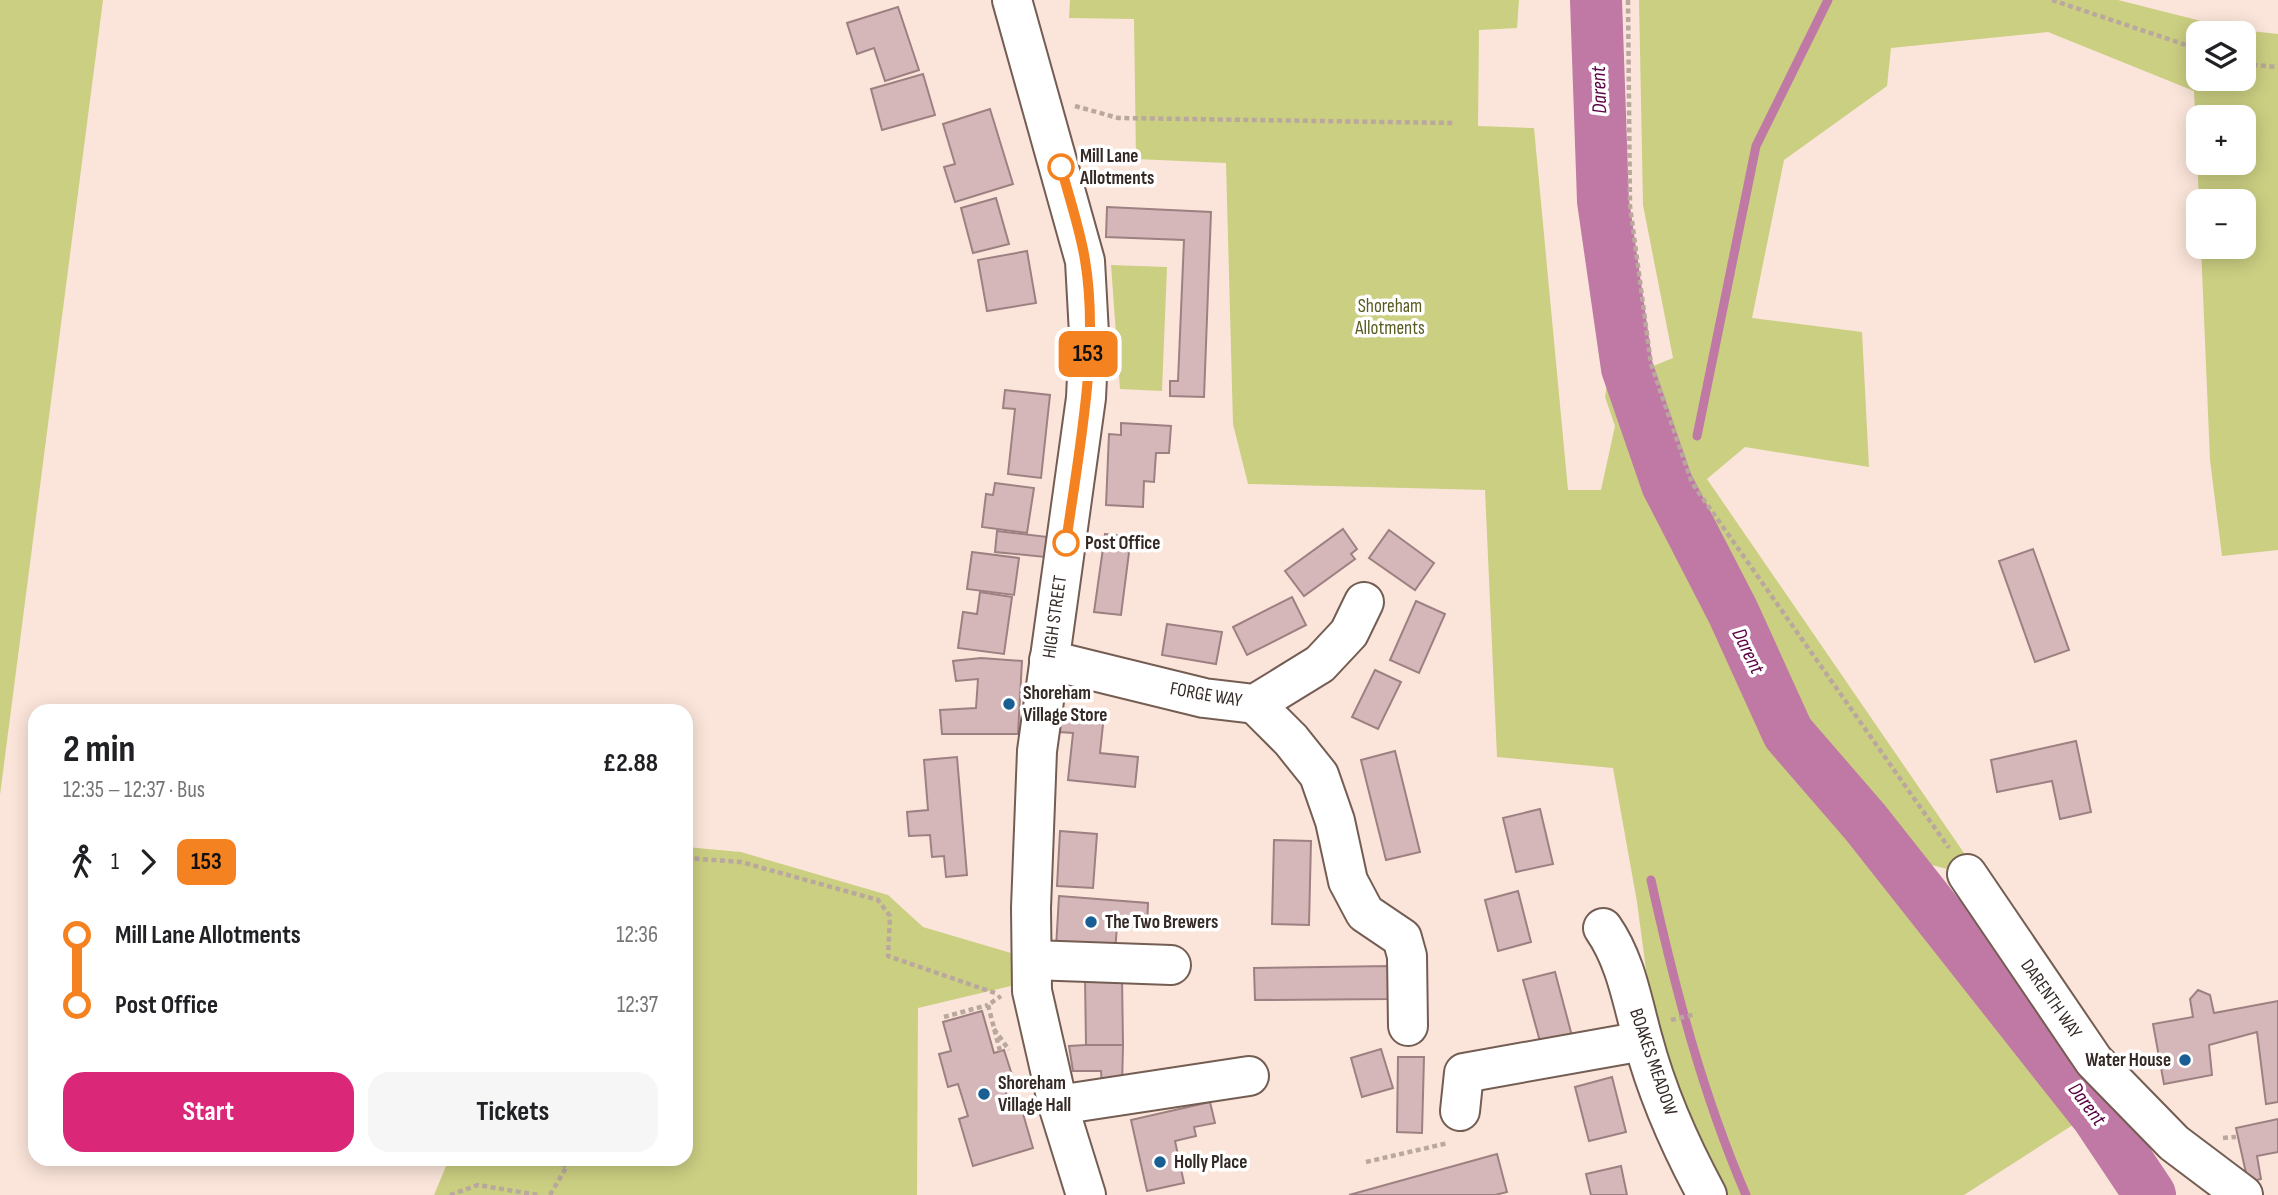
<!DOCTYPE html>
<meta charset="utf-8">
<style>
body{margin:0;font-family:"Sofia Sans Condensed",sans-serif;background:#f6f6f6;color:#202124;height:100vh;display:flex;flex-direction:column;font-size:26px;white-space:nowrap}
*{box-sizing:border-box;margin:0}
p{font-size:23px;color:#757577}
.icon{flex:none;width:38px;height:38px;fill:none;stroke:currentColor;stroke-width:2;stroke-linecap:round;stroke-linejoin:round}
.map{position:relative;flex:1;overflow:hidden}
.details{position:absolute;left:28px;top:704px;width:665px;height:462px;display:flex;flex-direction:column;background:#fff;border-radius:21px;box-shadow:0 4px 18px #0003}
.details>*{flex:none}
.badge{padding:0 14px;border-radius:10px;font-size:24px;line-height:46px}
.controls{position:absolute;left:2186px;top:21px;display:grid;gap:14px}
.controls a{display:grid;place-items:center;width:70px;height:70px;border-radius:14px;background:#fff;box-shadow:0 4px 18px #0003;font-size:35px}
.map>.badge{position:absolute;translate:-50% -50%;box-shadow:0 0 0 4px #fff}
.legs{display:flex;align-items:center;gap:10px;height:77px;padding:0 35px;font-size:23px}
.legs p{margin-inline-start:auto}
.summary{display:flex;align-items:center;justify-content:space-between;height:119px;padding:0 35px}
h1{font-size:38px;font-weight:700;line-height:52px}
.button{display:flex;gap:14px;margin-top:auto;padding:14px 35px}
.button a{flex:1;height:80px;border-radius:21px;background:#db2777;color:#fff;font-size:28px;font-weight:700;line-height:80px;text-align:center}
.button a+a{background:#f6f6f6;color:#202124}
ul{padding:0 35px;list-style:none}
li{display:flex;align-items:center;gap:24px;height:70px;font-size:26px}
li i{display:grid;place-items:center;width:10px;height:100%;margin:0 9px;background:currentColor}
li i::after{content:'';width:18px;height:18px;margin:-9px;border:5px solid;border-radius:50%;background:#fff}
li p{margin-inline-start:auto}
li:first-child i{background:linear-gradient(#0000 50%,currentColor 0)}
li:last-child i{background:linear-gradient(currentColor 50%,#0000 0)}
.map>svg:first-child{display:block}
</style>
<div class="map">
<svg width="2278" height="1195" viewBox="0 0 2278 1195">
<rect width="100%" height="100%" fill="#fbe5da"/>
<!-- green -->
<g fill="#cbcf82" fill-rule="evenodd">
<path d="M0,0H103L0,795Z"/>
<path d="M1070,0H1519L1517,28L1479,30L1478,126L1534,128L1568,490H1601L1615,426L1605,397L1608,379L1636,373L1673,358L1643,205L1639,0H2118L2233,29L2278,34V550L2222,556L2210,460L2201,247H2244V201H2199L2194,91L2048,32L1891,48L1887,86L1784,160L1752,318L1862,332L1869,467L1745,447L1707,479L1986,885L1967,874L1912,860L1796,722L1702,523L1692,483L1654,491L1719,611L1776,742L1852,832L2079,1121L1964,1195H1721L1698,1152L1650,1000L1637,902L1613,768L1497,757L1485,490L1248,484L1233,424L1226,163L1136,159L1134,19L1069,18ZM2198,33H2244V79H2198ZM2198,117H2244V163H2198Z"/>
<path d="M1111,265L1167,267L1162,391L1120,389Z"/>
<path d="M686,847L741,852L888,895L923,927L1011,953L1023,983L918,1008L917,1195H434L449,1159L686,1158Z"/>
</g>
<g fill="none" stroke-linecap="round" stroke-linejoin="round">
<!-- stream -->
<g stroke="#c079a5" stroke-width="9">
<path d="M1697,436L1756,146L1828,0"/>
<path d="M1651,880C1675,988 1702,1093 1746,1195"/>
</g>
<!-- river -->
<path stroke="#c079a5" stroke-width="52" d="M1596,0L1603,201L1627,368L1667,484L1733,612L1788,733L1865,822L2098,1117L2150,1195"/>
</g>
<!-- building -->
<g fill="#d6b7b9" stroke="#9d8081" stroke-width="2">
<path d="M898,7L919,70L885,81L874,48L857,54L847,23Z"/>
<path d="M923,74L935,115L882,130L871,89Z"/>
<path d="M990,109L1013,184L955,202L944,167L955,164L943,124Z"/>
<path d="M996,198L1009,244L973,253L961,208Z"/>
<path d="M1107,207L1211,212L1204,397L1170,396V381H1178L1184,240L1106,237Z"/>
<path d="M1027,251L1036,303L987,311L978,260Z"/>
<path d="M1005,390L1050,395L1041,478L1008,474L1015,409L1003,408Z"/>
<path d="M1121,423L1171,426L1169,453H1156L1154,482L1144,481L1143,507L1106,505L1109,434L1121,435Z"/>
<path d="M995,483L1034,488L1027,533L982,527L986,494L993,495Z"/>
<path d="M1343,529L1357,549L1351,554L1355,559L1304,596L1285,571Z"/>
<path d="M1389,530L1434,563L1415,590L1369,558Z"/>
<path d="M997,531L1048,537L1045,557L995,552Z"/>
<path d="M1105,534L1131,537L1121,615L1094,612Z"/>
<path d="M2033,549L2069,650L2035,662L1999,561Z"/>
<path d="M972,552L1019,558L1014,595L967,589Z"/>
<path d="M980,592L1012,597L1004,654L958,648L963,612L977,614Z"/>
<path d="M1292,597L1306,625L1247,655L1233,627Z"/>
<path d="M1416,601L1445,614L1419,673L1390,660Z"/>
<path d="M1167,624L1222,632L1216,664L1162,655Z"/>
<path d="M981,658L1022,661L1018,734H942L940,710L976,708L978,679L956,681L953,661Z"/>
<path d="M1375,670L1401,682L1378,729L1352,717Z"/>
<path d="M1061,711L1104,715L1100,753L1138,757L1135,787L1068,780L1073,733L1059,732Z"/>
<path d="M2076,741L2091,812L2060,819L2052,781L1997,792L1991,760Z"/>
<path d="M1395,751L1420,852L1386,860L1361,760Z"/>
<path d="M957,757L967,875L946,877L944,856L932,857L930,835L909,836L907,812L928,810L924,760Z"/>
<path d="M1540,809L1553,864L1516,872L1503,818Z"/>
<path d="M1060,831L1097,834L1093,888L1057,886Z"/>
<path d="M1274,840L1311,841L1309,925L1272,924Z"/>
<path d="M1518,891L1531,942L1498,951L1485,900Z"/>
<path d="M1059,896L1148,903L1147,928L1117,926L1115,952L1056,948Z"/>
<path d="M1390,966L1391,999L1255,1000L1254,968Z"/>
<path d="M1555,972L1572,1036L1541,1045L1523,980Z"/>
<path d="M1085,977H1122L1123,1045H1086Z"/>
<path d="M2198,990L2210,995L2214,1013L2278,1001V1102L2266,1104L2257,1032L2209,1045L2212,1075L2164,1084L2153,1024L2193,1017L2190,999Z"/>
<path d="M982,1011L994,1053L1004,1050L1013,1078L1003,1081L1009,1103L1019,1100L1033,1148L973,1166L959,1119L968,1116L958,1084L948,1087L939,1054L951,1051L943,1022Z"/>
<path d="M1086,1045H1123L1122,1087L1102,1088L1101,1071H1073L1069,1046Z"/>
<path d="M1381,1049L1393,1088L1362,1097L1351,1058Z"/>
<path d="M1398,1057H1424L1422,1133L1397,1132Z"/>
<path d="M1612,1077L1626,1132L1589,1141L1575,1087Z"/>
<path d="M1210,1102L1215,1123L1194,1127L1196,1136L1175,1141L1184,1183L1147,1191L1131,1120Z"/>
<path d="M2278,1119V1152L2257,1156L2261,1179L2248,1182L2236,1128Z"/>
<path d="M1497,1154L1507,1192L1495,1195H1349Z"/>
<path d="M1621,1166L1627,1195H1591L1586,1174Z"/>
</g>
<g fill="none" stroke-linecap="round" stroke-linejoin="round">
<!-- minor casing -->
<g stroke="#745d52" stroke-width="42">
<g id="minor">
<path d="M1012,0L1085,261L1089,334L1086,398L1037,751L1031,908L1032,991L1058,1105L1086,1195"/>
<path d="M1049,660L1204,698L1255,704L1320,664L1349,633L1364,602"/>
<path d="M1255,704L1291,740L1319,775L1335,821L1348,881L1365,913L1402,938L1407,956L1408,1026"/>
<path d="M1967,874L2094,1061L2174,1143L2243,1195"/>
<path d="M1603,928C1626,961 1632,1001 1643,1040C1657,1093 1681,1147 1707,1195"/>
<path d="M1032,960L1171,965"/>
<path d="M1058,1105L1249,1076"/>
<path d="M1460,1111L1464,1073L1643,1041"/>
</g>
</g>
<!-- path -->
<g stroke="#baa89f" stroke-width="4.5" stroke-dasharray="5 3.5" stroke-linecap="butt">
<path d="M1628,0L1630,206L1651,364L1692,483L1949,848"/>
<path d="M2052,0L2198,49"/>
<path d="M2244,64L2278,67"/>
<path d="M1075,106L1118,118L1454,123"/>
<path d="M686,858L741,862L878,900L890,916L888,956L998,994"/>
<path d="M944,1017L988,1005"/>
<path d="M1671,1020L1696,1014"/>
<path d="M994,1029L1009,1050"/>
<path d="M1000,1051L988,1005L1001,996"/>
<path d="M2223,1138L2236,1137"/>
<path d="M546,1158L567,1166L550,1195"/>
<path d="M1366,1162L1448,1143"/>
<path d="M450,1195L478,1185L538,1195"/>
</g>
<!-- minor -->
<use href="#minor" stroke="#fff" stroke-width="38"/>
</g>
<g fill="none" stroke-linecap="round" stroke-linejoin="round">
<!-- line-1 casing -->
<g stroke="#fff" stroke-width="16">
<path id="line-1" d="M1061,167C1069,197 1080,229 1085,260C1100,349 1078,455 1066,543"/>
</g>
<!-- line-1 -->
<use href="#line-1" stroke="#f58220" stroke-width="10"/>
</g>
<!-- markers -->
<g fill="#fff" stroke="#f58220" stroke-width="3.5">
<circle cx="1061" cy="167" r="12"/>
<circle cx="1066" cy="543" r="12"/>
</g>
<g fill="#1a5f94" stroke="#fff" stroke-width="2.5">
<circle cx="1009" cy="704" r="7"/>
<circle cx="1091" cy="922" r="7"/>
<circle cx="2185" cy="1060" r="7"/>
<circle cx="984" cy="1094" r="7"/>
<circle cx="1160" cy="1162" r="7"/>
</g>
<g text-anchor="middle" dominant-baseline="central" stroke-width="7" stroke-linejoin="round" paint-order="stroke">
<!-- stop labels -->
<g font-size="19" font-weight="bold" fill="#342925" stroke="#fff" text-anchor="start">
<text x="1080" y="156">Mill Lane<tspan x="1080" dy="22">Allotments</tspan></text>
<text x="1085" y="543">Post Office</text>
</g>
<!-- park labels -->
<g font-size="19" fill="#595b20" stroke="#fff">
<text x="1390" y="306">Shoreham<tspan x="1390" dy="22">Allotments</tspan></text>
</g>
<!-- street labels -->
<g font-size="19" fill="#342925" stroke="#fff">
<text transform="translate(1055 617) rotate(-82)">HIGH STREET</text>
<text transform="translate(1206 695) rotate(10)">FORGE WAY</text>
<text transform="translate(2051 999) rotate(55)">DARENTH WAY</text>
<text transform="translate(1653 1062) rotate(71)">BOAKES MEADOW</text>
</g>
<!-- poi labels -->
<g font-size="19" font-weight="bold" fill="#342925" stroke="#fff" text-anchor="start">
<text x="1023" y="693">Shoreham<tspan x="1023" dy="22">Village Store</tspan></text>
<text x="1105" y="922">The Two Brewers</text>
<text x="2171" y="1060" text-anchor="end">Water House</text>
<text x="998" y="1083">Shoreham<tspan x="998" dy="22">Village Hall</tspan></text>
<text x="1174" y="1162">Holly Place</text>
</g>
<!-- water labels -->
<g font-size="21" font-style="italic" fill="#5a0143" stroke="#fff">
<text transform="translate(1599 90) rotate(-92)">Darent</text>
<text transform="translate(1748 651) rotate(64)">Darent</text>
<text transform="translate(2087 1104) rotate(53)">Darent</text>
</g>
</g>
</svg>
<div class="controls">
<a><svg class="icon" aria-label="layers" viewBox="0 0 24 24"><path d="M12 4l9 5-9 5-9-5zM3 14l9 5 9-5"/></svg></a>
<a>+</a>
<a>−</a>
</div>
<b class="badge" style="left:1088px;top:354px;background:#f58220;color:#111">153</b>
<section class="details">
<div class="summary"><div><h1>2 min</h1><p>12:35 – 12:37 · Bus</p></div><b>£2.88</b></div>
<div class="legs"><svg class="icon" aria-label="walk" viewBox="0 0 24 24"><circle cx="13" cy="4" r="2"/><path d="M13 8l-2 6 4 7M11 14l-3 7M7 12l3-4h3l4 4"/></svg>1<svg class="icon" aria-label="forward" viewBox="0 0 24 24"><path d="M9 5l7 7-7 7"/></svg><b class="badge" style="background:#f58220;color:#111">153</b></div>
<ul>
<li><i style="color:#f58220"></i><b>Mill Lane Allotments</b><p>12:36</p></li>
<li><i style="color:#f58220"></i><b>Post Office</b><p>12:37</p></li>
</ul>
<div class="button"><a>Start</a><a>Tickets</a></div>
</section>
</div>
